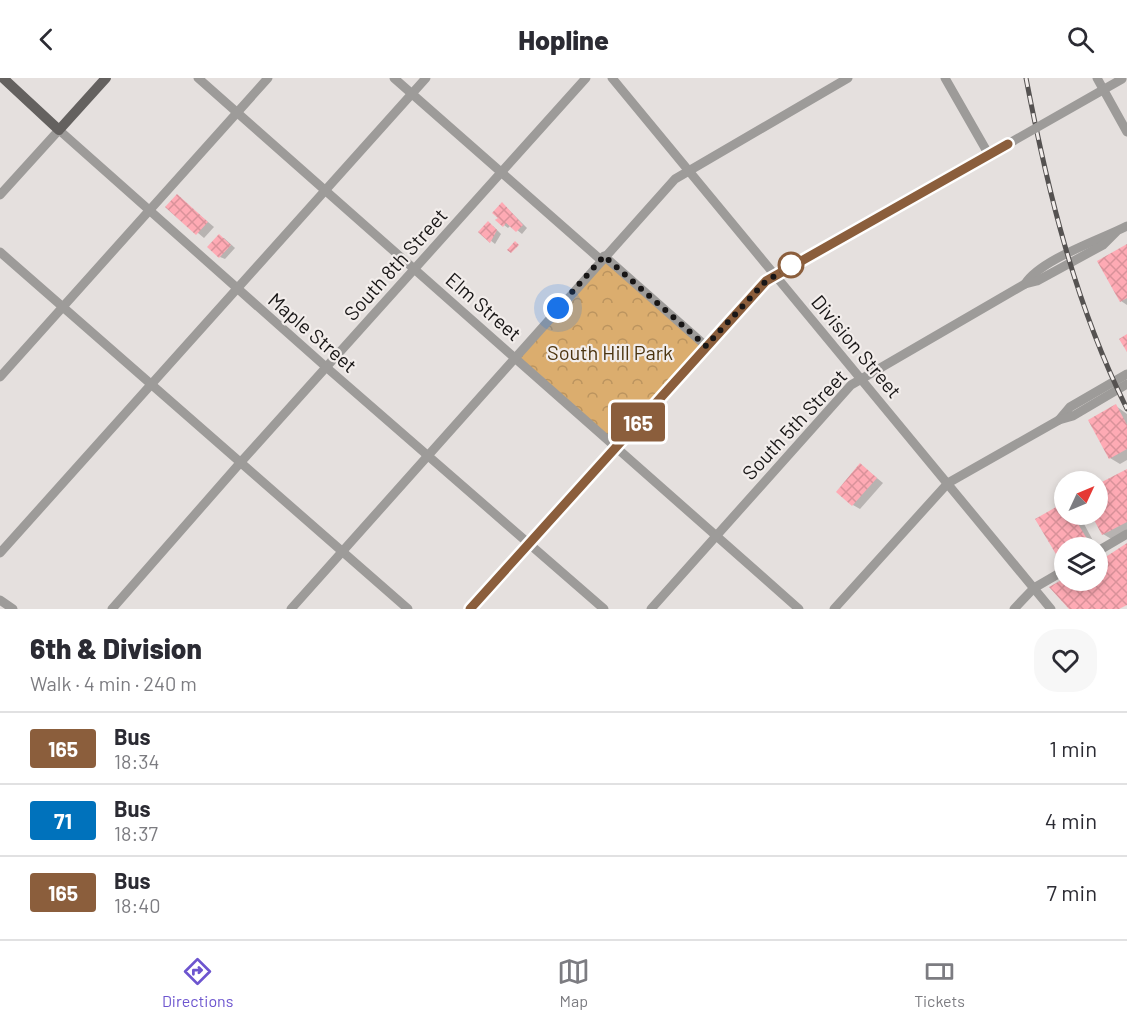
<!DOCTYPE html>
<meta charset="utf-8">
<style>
body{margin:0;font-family:Barlow,sans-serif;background:#f7f7f7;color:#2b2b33;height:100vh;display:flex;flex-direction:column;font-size:22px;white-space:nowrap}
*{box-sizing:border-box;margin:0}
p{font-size:20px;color:#7c7c81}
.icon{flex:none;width:33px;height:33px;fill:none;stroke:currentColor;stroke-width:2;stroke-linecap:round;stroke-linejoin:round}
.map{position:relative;height:531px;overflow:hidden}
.panel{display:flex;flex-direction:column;background:#fff;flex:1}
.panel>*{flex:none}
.badge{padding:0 12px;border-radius:4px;font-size:21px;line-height:39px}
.needle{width:39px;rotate:46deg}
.controls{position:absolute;left:1054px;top:393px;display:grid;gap:12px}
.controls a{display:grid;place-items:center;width:54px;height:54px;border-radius:50%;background:#fff;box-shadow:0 3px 9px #0003;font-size:30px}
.you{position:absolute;width:30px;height:30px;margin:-15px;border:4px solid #fff;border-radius:50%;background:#1a73e8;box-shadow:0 0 0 9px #1a73e833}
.map>.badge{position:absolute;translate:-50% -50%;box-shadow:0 0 0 3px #fff}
.round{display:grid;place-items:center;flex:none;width:63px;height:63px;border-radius:24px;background:#f7f7f7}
.summary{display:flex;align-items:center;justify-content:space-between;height:102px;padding:0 30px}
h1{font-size:28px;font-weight:800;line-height:45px}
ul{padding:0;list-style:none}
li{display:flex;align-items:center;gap:18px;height:72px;padding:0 30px;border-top:2px solid #e1e1e2}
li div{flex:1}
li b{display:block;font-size:22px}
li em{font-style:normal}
li .badge{min-width:66px;font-weight:700;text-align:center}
header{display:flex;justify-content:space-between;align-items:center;height:78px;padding:0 30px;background:#fff;font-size:27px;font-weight:800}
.tab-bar{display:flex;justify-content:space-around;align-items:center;height:84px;border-top:2px solid #e1e1e2;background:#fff;font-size:16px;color:#7c7c81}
.tab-bar a{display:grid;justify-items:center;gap:3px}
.tab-bar .current{color:#6d55cf}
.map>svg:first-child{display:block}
</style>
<header><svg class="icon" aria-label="back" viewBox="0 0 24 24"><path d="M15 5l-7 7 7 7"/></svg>Hopline<svg class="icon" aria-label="search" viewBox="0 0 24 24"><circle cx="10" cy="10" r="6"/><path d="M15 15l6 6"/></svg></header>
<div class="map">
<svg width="1127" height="531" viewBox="0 0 1127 531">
<defs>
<pattern id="forest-crowns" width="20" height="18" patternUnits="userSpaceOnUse" patternTransform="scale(1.5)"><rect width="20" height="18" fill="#dbad6e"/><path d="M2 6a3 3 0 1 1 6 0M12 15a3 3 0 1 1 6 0" fill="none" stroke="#bb945f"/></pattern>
<pattern id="building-cross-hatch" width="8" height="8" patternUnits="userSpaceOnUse" patternTransform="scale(1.5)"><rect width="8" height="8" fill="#feaab4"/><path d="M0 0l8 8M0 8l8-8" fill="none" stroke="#d9929a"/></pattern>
</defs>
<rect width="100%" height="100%" fill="#e5e0de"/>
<!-- forest -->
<path fill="url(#forest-crowns)" d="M604,178L706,268L616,370L514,279Z"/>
<!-- shadow -->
<g fill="#0003">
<path d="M177,118L214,149L204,160L167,129Z"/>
<path d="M503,126L527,150L522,156L511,147L508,150L504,147Z"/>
<path d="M493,148L501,156L495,166L480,154Z"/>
<path d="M224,160L235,170L225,181L220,179Z"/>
<path d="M1127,168V227L1121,223Z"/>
<path d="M1116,328L1127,336V382L1120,386L1110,380Z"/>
<path d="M861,387L883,405L860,431L853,427Z"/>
<path d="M1127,393V455L1113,462L1103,456L1094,439L1083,444L1097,470H1065V485L1061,482L1065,426V436H1098V409Z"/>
</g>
<!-- building -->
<g fill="url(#building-cross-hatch)">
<path d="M177,116L208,144L196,157L165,129Z"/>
<path d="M502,124L523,147L516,154L506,145L503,149L495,142L498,140L492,135Z"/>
<path d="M488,143L497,152L490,165L478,154Z"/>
<path d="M219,156L231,167L219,180L207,169Z"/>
<path d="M515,163L519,167L511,175L507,172Z"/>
<path d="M1127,166V220L1120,224L1097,183Z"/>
<path d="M1127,256V274L1119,261Z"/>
<path d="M1116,326L1127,347V371L1109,381L1088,342Z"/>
<path d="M860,385L877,400L852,428L836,414Z"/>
<path d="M1127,391V444L1102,457L1091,436H1098V406Z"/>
<path d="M1065,424V436H1078L1074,439L1090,466L1084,470H1065V480L1060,483L1035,441Z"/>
<path d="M1127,465V527L1119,531H1069L1049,509L1065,500V502H1098V484Z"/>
</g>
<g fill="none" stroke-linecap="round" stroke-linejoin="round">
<!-- minor -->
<g stroke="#9d9b99" stroke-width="9">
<path d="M198,0L799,531"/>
<path d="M394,0L601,182"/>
<path d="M612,0L1051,531"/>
<path d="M945,0L989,77"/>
<path d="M1097,0L1127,54"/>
<path d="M0,117L59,52L326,289L604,531"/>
<path d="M0,174L408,531"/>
<path d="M604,178L706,268"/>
<path d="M1025,206C1041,181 1100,162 1127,148"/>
<path d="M0,299L268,0"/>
<path d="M1059,342L1070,329L1127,296"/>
<path d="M1098,473L1127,456"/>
<path d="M0,475L426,0"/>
<path d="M0,522L13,531"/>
<path d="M112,531L240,385L586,0"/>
<path d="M291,531L675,101L848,0"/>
<path d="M469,531L766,203L1008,66"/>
<path d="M651,531L851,307L1025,206L1037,203L1103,167L1116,154"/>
<path d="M834,531L948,405L1059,342L1073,338L1127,306"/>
<path d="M1014,531L1034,510L1065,492"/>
</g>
<!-- major -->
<path stroke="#64615f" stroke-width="10" d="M3,0L59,52L106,0"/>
<!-- rail casing -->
<g stroke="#555251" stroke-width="5">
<path id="rail" d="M1026,0C1048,114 1075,226 1127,331"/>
</g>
<!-- rail -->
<use href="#rail" stroke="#f2edeb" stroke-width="3" stroke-dasharray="9" stroke-linecap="butt"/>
<!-- minor-bridge -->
<path stroke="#9d9b99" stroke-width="9" d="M1008,66L1122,1"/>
</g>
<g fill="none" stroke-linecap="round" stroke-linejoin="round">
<!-- line casing -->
<g stroke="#fff" stroke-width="14">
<path id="line" d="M470,531L766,203L1008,66"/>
</g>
<!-- line -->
<use href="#line" stroke="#8b5e3c" stroke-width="9"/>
<!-- walk -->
<path stroke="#181616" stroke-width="6" stroke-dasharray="0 10.8" d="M558,230L604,178L706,268L764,205L791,187"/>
</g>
<!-- markers -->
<circle fill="#fff" stroke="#8b5e3c" stroke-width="3" cx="791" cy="187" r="12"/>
<g text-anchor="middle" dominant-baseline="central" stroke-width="4.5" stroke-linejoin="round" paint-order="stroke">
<!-- street labels -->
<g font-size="20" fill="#181616" stroke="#f2edeb">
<text transform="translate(395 186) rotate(-48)">South 8th Street</text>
<text transform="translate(484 228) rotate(41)">Elm Street</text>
<text transform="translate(313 254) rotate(41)">Maple Street</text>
<text transform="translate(857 268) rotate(50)">Division Street</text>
<text transform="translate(794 346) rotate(-47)">South 5th Street</text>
</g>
<!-- park labels -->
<g font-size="20" fill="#4c340f" stroke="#f2edeb">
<text x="610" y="274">South Hill Park</text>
</g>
</g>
</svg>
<div class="controls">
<a><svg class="needle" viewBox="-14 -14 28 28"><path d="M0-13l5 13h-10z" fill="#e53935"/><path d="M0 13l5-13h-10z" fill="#7c7c81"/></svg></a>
<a><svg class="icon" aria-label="layers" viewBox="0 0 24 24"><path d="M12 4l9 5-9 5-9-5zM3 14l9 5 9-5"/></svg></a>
</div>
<div class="you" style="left:558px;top:230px"></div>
<b class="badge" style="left:638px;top:344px;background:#8b5e3c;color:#fff">165</b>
</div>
<section class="panel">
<div class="summary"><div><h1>6th &amp; Division</h1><p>Walk · 4 min · 240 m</p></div><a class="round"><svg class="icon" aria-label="heart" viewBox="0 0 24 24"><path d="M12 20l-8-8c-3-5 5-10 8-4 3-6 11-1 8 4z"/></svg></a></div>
<ul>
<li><span class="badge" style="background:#8b5e3c;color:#fff">165</span><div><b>Bus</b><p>18:34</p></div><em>1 min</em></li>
<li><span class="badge" style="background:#0072bc;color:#fff">71</span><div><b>Bus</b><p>18:37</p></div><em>4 min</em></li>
<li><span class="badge" style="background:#8b5e3c;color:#fff">165</span><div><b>Bus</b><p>18:40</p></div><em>7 min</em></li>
</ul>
</section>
<nav class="tab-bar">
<a class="current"><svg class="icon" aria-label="directions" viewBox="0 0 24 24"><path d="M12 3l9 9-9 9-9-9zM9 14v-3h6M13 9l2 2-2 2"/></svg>Directions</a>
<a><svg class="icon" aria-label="map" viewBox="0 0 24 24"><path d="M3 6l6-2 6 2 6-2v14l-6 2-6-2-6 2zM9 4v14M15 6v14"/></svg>Map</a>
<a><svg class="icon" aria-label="tickets" viewBox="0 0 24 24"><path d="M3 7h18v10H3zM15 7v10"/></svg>Tickets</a>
</nav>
